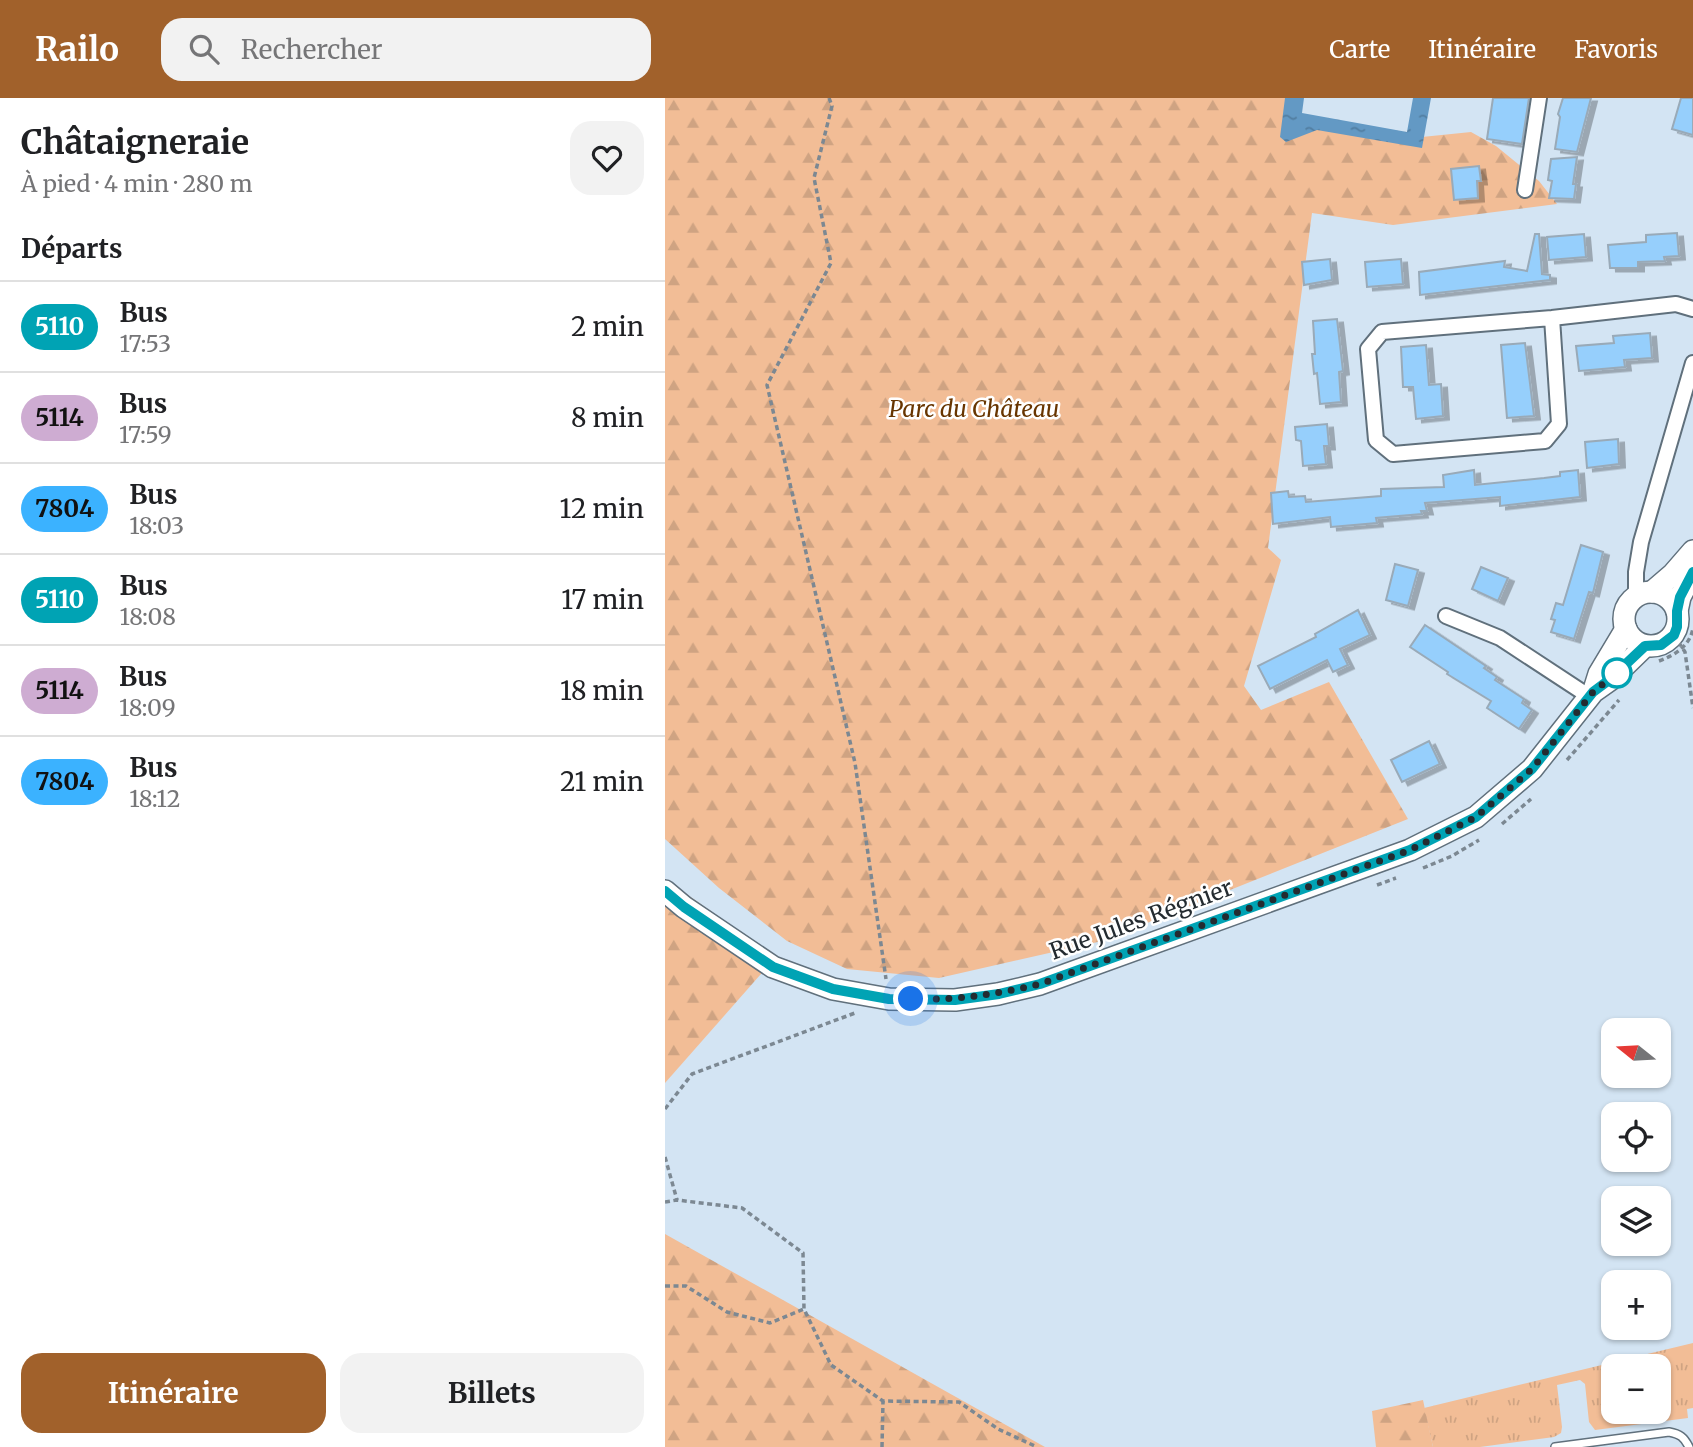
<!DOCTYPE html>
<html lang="fr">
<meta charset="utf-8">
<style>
body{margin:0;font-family:Merriweather,serif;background:#f2f2f2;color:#202124;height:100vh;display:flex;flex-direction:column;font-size:26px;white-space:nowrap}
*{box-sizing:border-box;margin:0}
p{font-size:23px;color:#757577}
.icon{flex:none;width:38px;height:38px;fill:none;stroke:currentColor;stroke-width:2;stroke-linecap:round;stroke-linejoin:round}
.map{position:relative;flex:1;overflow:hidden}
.sheet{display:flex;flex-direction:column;background:#fff;width:665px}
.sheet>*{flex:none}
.badge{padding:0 14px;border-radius:23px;font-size:24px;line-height:46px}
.needle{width:46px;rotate:288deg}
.fabs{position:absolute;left:936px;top:920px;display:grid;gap:14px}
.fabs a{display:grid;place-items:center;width:70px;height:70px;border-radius:14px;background:#fff;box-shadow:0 2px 5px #0004;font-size:35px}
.you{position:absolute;width:35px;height:35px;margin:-18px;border:5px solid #fff;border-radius:50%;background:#1a73e8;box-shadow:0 0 0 10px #1a73e833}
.map>.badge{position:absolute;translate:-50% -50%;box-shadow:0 0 0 4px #fff}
h2{padding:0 21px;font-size:26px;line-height:63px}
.round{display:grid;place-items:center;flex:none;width:74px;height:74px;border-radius:21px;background:#f2f2f2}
.head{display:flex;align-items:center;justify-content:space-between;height:119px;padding:0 21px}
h1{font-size:33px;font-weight:700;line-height:52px}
.button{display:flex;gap:14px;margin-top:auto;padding:14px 21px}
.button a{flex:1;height:80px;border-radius:21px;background:#a1612b;color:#fff;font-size:28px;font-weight:700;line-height:80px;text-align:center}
.button a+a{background:#f2f2f2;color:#202124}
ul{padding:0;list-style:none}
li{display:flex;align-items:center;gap:21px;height:91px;padding:0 21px;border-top:2px solid #e0e0e0}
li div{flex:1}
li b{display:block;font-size:26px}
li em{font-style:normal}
li .badge{min-width:77px;font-weight:700;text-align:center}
header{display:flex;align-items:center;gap:42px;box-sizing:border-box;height:98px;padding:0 35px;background:#a1612b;color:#fff}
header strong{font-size:33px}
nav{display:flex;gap:38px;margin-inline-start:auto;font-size:24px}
.search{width:490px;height:63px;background:#f2f2f2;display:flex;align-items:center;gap:18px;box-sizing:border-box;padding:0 24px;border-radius:21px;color:#757577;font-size:26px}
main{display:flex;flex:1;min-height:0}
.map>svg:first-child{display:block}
</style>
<header>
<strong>Railo</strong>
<div class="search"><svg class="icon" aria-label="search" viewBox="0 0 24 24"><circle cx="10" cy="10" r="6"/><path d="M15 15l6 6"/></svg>Rechercher</div>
<nav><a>Carte</a><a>Itinéraire</a><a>Favoris</a></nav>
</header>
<main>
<section class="sheet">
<div class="head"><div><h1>Châtaigneraie</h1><p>À pied · 4 min · 280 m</p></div><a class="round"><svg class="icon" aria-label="heart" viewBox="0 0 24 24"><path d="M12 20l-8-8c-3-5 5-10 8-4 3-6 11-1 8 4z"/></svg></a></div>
<h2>Départs</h2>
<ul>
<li><span class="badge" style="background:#00a3b4;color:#fff">5110</span><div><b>Bus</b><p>17:53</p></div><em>2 min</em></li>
<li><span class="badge" style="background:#ceacd2;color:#111">5114</span><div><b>Bus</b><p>17:59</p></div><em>8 min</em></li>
<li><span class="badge" style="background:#3bb2ff;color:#111">7804</span><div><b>Bus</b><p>18:03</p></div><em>12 min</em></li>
<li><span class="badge" style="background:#00a3b4;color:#fff">5110</span><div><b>Bus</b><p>18:08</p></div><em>17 min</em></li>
<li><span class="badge" style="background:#ceacd2;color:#111">5114</span><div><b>Bus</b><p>18:09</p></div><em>18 min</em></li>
<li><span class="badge" style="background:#3bb2ff;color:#111">7804</span><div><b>Bus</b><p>18:12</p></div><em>21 min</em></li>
</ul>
<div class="button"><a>Itinéraire</a><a>Billets</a></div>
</section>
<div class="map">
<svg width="1028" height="1349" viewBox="0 0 1028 1349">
<defs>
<pattern id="grass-tufts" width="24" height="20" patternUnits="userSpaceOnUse" patternTransform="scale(1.75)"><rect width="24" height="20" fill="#f2bd96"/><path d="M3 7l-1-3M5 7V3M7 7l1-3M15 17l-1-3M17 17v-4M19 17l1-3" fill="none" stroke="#cfa382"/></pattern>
<pattern id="forest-firs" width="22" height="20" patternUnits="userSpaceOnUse" patternTransform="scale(1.75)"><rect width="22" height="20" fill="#f2bd96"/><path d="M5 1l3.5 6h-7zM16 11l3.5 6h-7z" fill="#cfa382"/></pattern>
<pattern id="water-ripples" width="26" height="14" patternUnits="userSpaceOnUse" patternTransform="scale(1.75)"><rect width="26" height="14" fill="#6399c4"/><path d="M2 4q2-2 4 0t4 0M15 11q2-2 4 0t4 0" fill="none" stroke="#517da0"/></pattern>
<filter id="shadow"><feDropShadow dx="6" dy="3.5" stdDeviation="0" flood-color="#0004"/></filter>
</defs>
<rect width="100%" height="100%" fill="#d3e4f3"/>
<!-- grass -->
<path fill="url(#grass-tufts)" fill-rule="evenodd" d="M1028,1245V1310L1022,1311L1023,1320L930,1332L924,1324L920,1286L915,1282L892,1287L897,1329L896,1335L889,1339L815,1349H768L759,1310ZM948,1269H994V1314H948Z"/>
<!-- forest -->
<g fill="url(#forest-firs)">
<path d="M0,0H623L622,16L747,40L806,34L831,48L874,83L892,106L728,127L647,115L603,450L616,462L579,588L596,612L664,584L743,721L437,843L274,880L182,871L122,843L54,790L0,741Z"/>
<path d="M0,781L111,859L0,985Z"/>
<path d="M0,1136L380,1349H0Z"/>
<path d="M758,1302L768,1349H711L707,1313Z"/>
</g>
<!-- water -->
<path fill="url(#water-ripples)" d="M620,0H639L637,15L742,34L748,0H766L757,50L652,32L621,44L615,39Z"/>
<!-- building -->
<g fill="#96cffc" stroke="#99aab8" stroke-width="2" filter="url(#shadow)">
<path d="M828,0H864L857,46L822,41Z"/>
<path d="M898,0H926L912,54L890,51L895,19L893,16Z"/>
<path d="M1016,0H1028V37L1007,31Z"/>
<path d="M912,59L908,86H911L909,101L884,100L887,83L883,82L886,61Z"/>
<path d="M814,68L816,83H812L813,100L789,102L786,71Z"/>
<path d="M1012,135L1014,158L999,159L1000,163L973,164V170H945L943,147L981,144V137Z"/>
<path d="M870,136H874L877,176L885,177V182L755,197L754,174L840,163L839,169L862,173Z"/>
<path d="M919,136L921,159L884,162L882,139Z"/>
<path d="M665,161L667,182L639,187L637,164Z"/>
<path d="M736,161L738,186L702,189L700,164Z"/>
<path d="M672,221L678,273L674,274L676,304L655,306L652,275L649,276L647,256H650L648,223Z"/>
<path d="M985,235L987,260L959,262L960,269L914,273L911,248L949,245L948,238Z"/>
<path d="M860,245L869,318L842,320L836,247Z"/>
<path d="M761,247L764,287L776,286L778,318L751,321L748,289H738L736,249Z"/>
<path d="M662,326L664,348H659L661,366L638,368L636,343L631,342L630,329Z"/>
<path d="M953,341L954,366L922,370L920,344Z"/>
<path d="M809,372L810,387L879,380L895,378V374L913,372L915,399L835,408V399L760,405L762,413H756L757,416L711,420L712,425L666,429L665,419L608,426L606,395L623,393L624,399L640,398L641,404L716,398V391L779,389L778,377Z"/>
<path d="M916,447L938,454L928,495L924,494L909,541L886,534L890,522L886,521L891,505L898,507Z"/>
<path d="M730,466L753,472L743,508L721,502Z"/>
<path d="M816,469L843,480L833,503L807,491Z"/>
<path d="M693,512L705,537L675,551L683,567L668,574L662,562L605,591L593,568L651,539L650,536Z"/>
<path d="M760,527L821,568L819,570L832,579L830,582L859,601L857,605L867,612L854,631L822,610L826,603L782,576L783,574L745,549Z"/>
<path d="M764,643L775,666L737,684L726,662Z"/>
</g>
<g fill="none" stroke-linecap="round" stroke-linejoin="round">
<!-- lane casing -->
<g stroke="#60707c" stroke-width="10">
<path id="lane" d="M890,1349L1004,1334C1015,1336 1019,1339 1024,1349"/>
</g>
<!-- street casing -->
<g stroke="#60707c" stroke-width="18">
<g id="street">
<path d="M860,92L874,0"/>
<path d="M887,220L894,326L880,343L728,356L711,342L703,251L717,234L887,220L1011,206L1028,211"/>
<path d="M971,499V474L976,444L1028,265"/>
<path d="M781,518L835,540L925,599"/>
</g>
</g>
<!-- secondary casing -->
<g stroke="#60707c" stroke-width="24">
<g id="secondary">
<path d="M987,494L1008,476L1028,453"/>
<circle cx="986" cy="521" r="27"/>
<path d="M1012,513L1015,499L1028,474"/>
<path d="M929,592L934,576L961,531"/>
<path d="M0,793L19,809L108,869L168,891L224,901L290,902L333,896L375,886L745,752L811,719L867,671L928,594L945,582L980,548"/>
</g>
</g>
<!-- path -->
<g stroke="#7c8892" stroke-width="3.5" stroke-dasharray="5 3.5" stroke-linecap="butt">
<path d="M164,0L167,8L149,80L166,165L102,287L190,665L221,881"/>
<path d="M1009,537L1020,554L1028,610"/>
<path d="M994,563C1010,557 1025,548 1028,530"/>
<path d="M902,662L954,602"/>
<path d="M837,726L866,701"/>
<path d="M758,770L787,758L814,742"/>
<path d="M712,787L731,780"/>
<path d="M0,1011L27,976L190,915"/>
<path d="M0,1059L12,1102"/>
<path d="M0,1104L12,1102L77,1110L138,1155L139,1211L166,1267L218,1303L294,1304L333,1331L372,1349"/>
<path d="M0,1188H21L62,1214L105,1225L139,1211"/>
<path d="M217,1349L218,1303"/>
</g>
<!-- lane -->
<use href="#lane" stroke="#fff" stroke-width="7"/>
<!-- street -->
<use href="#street" stroke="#fff" stroke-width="14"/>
<!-- secondary -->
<use href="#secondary" stroke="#fff" stroke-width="21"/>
</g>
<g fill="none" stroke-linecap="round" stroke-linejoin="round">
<!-- line casing -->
<g stroke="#fff" stroke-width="16">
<path id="line" d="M0,793L19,809L108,869L168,891L224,901L290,902L334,896L375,886L745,752L811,719L867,671L928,594L944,582L980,548L996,547L1009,537L1012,529V513L1015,499L1028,474"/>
</g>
<!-- line -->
<use href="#line" stroke="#00a3b4" stroke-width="10"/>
<!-- walk -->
<path stroke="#242b30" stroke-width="7" stroke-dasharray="0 12.6" d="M246,901C294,902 328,897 375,886L745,752L811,719L867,671L928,594L952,575"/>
</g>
<!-- markers -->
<circle fill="#fff" stroke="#00a3b4" stroke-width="3.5" cx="952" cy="575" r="14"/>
<g text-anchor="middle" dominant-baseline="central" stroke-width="5" stroke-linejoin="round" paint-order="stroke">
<!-- park labels -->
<g font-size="23" font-style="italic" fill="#683500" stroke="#fff">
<text x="309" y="310">Parc du Château</text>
</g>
<!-- street labels -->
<g font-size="23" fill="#242b30" stroke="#fff">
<text transform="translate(476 821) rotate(-20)">Rue Jules Régnier</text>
</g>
</g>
</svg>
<div class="fabs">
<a><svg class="needle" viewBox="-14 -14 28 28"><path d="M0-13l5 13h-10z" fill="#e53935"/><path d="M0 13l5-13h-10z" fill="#757577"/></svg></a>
<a><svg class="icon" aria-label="locate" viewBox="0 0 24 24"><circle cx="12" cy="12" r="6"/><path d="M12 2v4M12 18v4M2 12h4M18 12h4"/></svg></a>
<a><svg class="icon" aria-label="layers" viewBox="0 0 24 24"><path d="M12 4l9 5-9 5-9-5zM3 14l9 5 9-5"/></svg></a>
<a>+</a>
<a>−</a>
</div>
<div class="you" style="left:246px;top:901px"></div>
</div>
</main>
